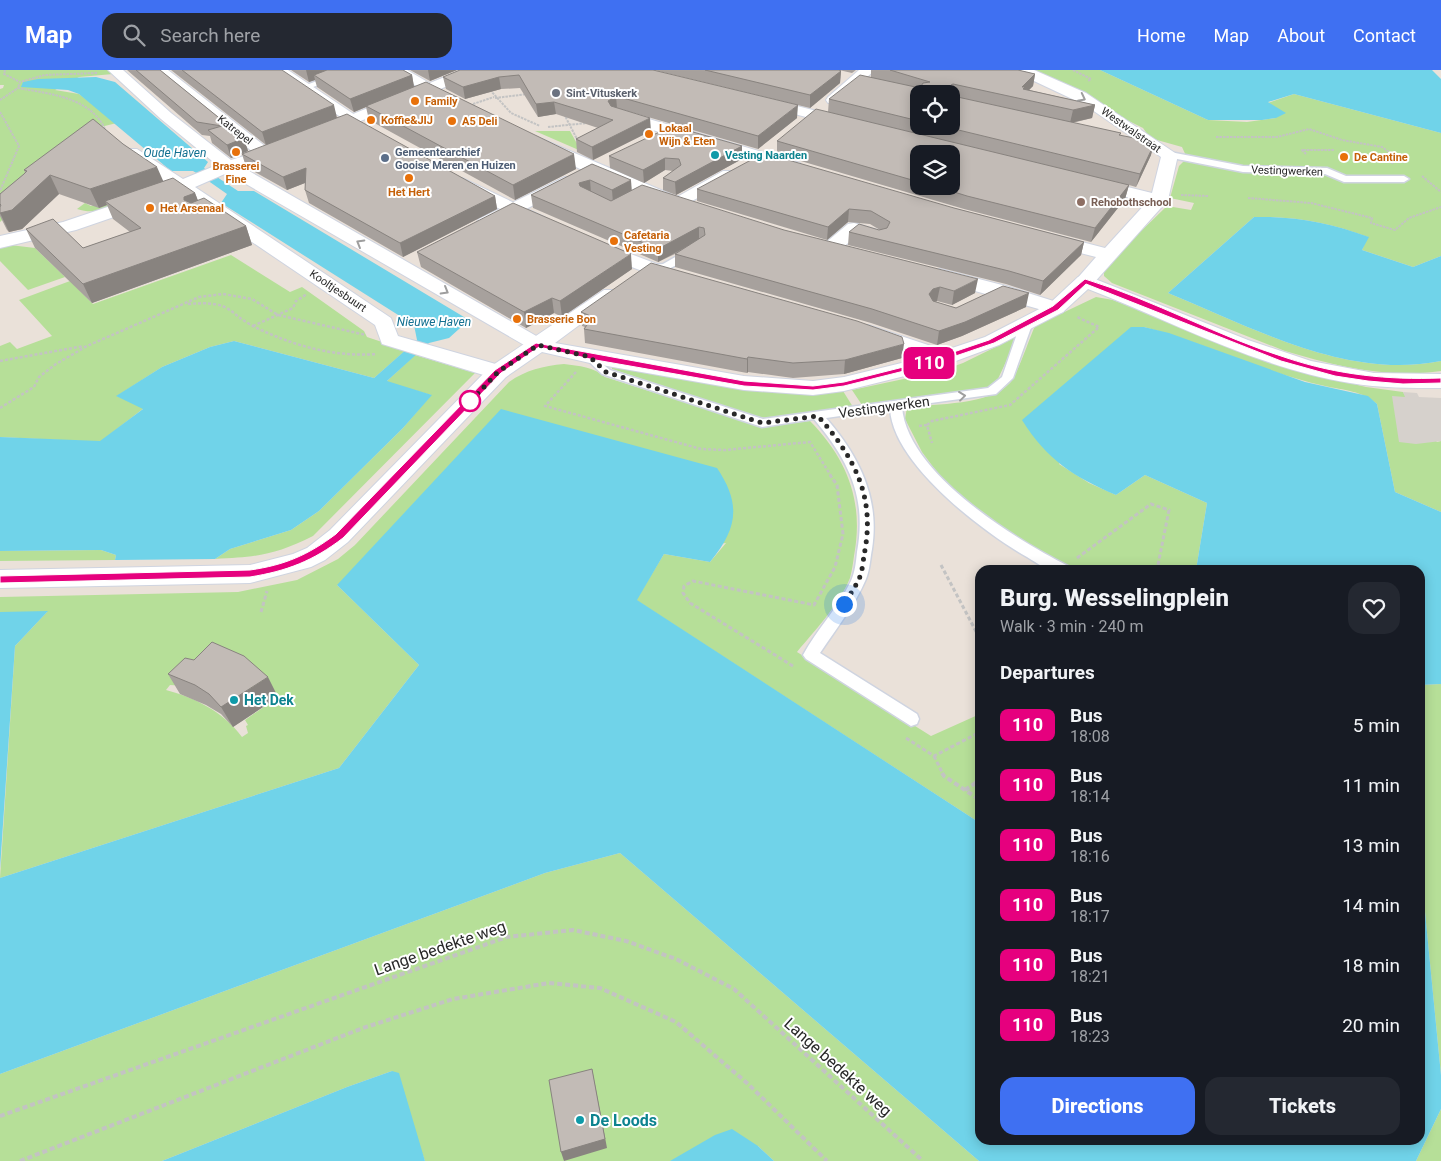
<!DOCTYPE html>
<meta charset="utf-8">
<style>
body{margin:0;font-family:Roboto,sans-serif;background:#242831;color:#f1f3f6;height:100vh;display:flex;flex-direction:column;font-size:19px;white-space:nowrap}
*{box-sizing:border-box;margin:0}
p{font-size:16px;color:#9ea1a6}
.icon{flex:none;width:28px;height:28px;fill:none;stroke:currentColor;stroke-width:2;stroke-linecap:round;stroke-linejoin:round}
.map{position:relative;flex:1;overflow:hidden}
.details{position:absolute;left:975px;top:495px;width:450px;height:580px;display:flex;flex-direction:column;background:#171b24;border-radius:15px;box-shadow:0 2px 12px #0003}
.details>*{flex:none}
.badge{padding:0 10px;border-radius:8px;font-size:18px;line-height:32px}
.controls{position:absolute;left:910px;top:15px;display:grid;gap:10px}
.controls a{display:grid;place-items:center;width:50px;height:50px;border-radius:10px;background:#171b24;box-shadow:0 2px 12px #0003;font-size:25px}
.you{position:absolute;width:25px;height:25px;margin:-12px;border:4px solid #fff;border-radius:50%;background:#1a73e8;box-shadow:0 0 0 8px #1a73e833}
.map>.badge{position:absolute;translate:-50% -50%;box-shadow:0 0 0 2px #fff}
h2{padding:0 25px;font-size:19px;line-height:45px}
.round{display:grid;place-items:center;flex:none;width:52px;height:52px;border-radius:15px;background:#242831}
.headline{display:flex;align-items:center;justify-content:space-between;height:85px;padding:0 25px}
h1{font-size:24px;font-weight:800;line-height:38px}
.action{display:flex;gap:10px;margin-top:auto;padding:10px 25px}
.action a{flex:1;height:58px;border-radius:15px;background:#3f70f2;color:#fff;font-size:20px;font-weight:800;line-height:58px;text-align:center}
.action a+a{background:#242831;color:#f1f3f6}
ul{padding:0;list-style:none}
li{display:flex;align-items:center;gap:15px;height:60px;padding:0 25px}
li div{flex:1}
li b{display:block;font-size:19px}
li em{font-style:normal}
li .badge{min-width:55px;font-weight:700;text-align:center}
header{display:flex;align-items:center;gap:30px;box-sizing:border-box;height:70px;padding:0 25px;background:#3f70f2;color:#fff}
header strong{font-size:24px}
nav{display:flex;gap:28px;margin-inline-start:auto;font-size:18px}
.search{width:350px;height:45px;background:#242831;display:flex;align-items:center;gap:12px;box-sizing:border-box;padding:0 18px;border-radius:15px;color:#9ea1a6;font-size:19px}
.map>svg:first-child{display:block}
</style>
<header>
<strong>Map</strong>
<div class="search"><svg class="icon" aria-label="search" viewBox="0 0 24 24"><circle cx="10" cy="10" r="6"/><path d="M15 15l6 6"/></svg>Search here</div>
<nav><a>Home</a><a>Map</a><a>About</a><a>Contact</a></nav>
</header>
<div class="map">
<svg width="1441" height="1091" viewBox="0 0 1441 1091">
<rect width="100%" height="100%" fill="#eae1d9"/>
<!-- green -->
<g fill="#b6df98" fill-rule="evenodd">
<path d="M0,0H110L113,4L79,7L55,20L79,24L117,53L88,60L141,113C119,129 105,148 77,139L85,133L91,136L96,134L90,113L21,132L0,152V19L3,18L4,15H0Z"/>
<path d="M1026,0H1100L1208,50L1247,52L1276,48L1268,33L1294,24L1441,63V186L1413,197L1362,180L1368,167C1330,153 1295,146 1254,147L1168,223C1254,258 1346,310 1441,291V301C1388,309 1335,296 1285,281L1112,213L1104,206V197L1167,136L1191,140L1194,133L1170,128L1179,96L1187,88L1182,77L1150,68L1143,58Z"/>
<path d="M535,61H570L581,81Z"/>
<path d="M10,175L35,178L65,207L28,220L0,191V176Z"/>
<path d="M231,185L290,222L302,217L364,261L367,267L406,280L374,308L234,271L210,277L162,297L117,326L144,338L100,372L0,367V276L10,272L17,279L52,266L19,230L70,211L93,234Z"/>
<path d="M1096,227L1113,230L1297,300L1366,317L1403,322L1406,327H1393L1437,372L1441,371V442L1395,422L1377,334C1363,321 1343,320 1325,316C1262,302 1205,273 1144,257L1059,394L1089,413L1116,425L1145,405L1207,433L1196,500H1074L1027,476L983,447L945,413L922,382L905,349L907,337C936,334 990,335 1010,313C1018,303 1029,269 1035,256Z"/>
<path d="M1018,266L997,311L985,319L862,335L852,320L941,301L963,293Z"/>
<path d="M415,285L475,303L313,466C275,485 257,487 215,489L230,479L291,460L319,441L403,358L431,325L386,312Z"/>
<path d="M564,294C579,296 594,297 605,307L756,355L810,351C848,390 864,432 854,486C853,493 852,501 850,508C839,536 815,560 797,582L931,666L980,644V753L636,530L664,484L710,492L726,473L337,515L419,595L339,698L0,808L15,576L47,542H0V527L238,522L297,510L338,489L355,475L509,312C526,300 543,296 564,294ZM170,615L273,622L278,627L245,650L248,655L246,656L248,663L242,667C223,641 193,627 166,620Z"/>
<path d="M612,297L821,324L843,321L853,337L767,348L753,346L612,299Z"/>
<path d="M101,480L116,485L115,490L0,491V481Z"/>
<path d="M1441,614V1005L1420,791V615Z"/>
<path d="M620,783L979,1091H774L758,1076L670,1091H425L392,1001L347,1017L162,1091H0V1004L545,803Z"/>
<path d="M1441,1039V1091H1416Z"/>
</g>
<!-- plaza -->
<path fill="#d6d1cc" d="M1403,322L1417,323L1419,327L1441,328V371L1416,374L1399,372L1392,326L1405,327Z"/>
<!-- water -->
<g fill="#70d3e9">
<path d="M1100,0H1432L1441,9V63L1294,24L1268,32L1286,43L1276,48L1262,50H1208Z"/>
<path d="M96,7L115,12L208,92L204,98L208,101L198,104L193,101H171L79,24L68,20L21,17L23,12L38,9Z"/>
<path d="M217,107L238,121H254L469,250L449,268L429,273L387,311L432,325L403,358L319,441L291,460L230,479L215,489L115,490L116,485L101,480L0,481V367L100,371L143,339L116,326L162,297L210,277L234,271L374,308L417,270L414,255L221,133L227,124L207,110Z"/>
<path d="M1254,147C1295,146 1330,153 1369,167L1362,180L1413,197L1441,186V291C1346,310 1254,258 1168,223Z"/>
<path d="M1131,257H1144L1169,263L1305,312L1368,326L1377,334L1395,422L1441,442V614L1420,615V500H1196L1207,433L1145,405L1116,425C1074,407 1047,390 1022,350Z"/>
<path d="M501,339L717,398C742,435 737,459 710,492L664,484L637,530L980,753V1070H1420V791L1441,1005V1039L1416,1091H979L620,783L545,803L0,1004V808L339,698L419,595L337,515Z"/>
<path d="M48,541L15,576L0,799V542Z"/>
<path d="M392,1001L399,1003L425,1091H162L347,1017Z"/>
<path d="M732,1059L758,1076L774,1091H670L715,1065Z"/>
</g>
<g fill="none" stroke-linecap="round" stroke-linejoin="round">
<!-- service casing -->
<g stroke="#cfd4e0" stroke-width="3">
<g id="service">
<path d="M346,0H357L308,19L301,17Z"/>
<path d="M1170,82L1243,96L1327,98L1346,106H1404L1409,109L1404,112H1344L1325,104L1243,102L1167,87L1166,85Z"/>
<path d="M693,177L697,178V182C684,190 659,210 645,198L650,195L663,194Z"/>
<path d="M1027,249L1033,252L1013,308L996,324L902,337C907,403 1015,469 1068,496L1070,500C1064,500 1057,501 1051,500C1043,498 1034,491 1027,487C983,462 893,394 890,339L826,348C859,386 880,428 872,479C870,489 870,499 866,509C855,535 836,559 820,583L917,644L919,649L917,654L911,656L806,589L803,585C817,559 838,538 851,511C855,502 856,492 857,482C867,427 849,391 814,349L762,357L602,304L584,287L590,284L610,300L763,349L988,318L1002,307L1021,252Z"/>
</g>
</g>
<!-- minor casing -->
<g stroke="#cfd4e0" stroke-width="2">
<g id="minor">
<path d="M108,0H123L171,43L231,90L244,86L250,88L252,91L242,97L545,271L548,275L545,279L538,281L531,279L227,103L195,117L391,248L398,266L506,297L509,302L506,307L498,308L490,307L382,274L375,255L181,124L76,160L0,178V166L63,152L170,116L125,85L123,82L125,79H137L183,109L217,95L161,49Z"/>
<path d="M152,0H168L270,80L272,83L270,86H258Z"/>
<path d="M271,0H288L361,49L358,52H348Z"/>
<path d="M389,0H407L462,32L459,35H449Z"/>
<path d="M859,0H875L838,33H828L826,30L828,27Z"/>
<path d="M1015,0H1034L1086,23L1178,85L1168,130L1092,215H1078L1075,211L1096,187L1041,173L1038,169L1041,165L1047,163L1105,178L1147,132L1085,117L1083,113L1085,109L1091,108L1152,123L1161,87L1085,35L1017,3Z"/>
<path d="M761,27L853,50L856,53L848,58L756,34L754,31Z"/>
<path d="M618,40L800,93L802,97L800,101H788L613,48L610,45L613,42Z"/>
<path d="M542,69L677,127L723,101H735L737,105L735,109L678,138L586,102L536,77L534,74Z"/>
<path d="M565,107L571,108L573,112L571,116L491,157H479L476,153L479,149Z"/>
<path d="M854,153L884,162L887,166L884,170L878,171L857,165L838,182H824L822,178L824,174L848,154Z"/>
<path d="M940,199L1006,216L1063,234L1066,238L1063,242L1056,244L933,209L930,205L933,201Z"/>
<path d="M868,255L952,283L955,288L952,293L944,294L861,265L858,261L861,257Z"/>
</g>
</g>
<!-- tertiary casing -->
<g stroke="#cfd4e0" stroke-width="2">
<g id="tertiary">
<path d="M462,0H482L480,3L358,52H348L345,49L348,46Z"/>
<path d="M462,108L546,148L549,152L546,156H534L456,117L454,113L456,109Z"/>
<path d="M597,171L657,194L660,198L657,202L650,204L590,181L588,177L590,173Z"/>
<path d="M1085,205L1248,270L1311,291L1374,303L1441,304V318C1410,318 1380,318 1350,313C1258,298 1173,252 1088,219L1063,242L999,275L937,298L844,321L813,325L744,320L590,293L542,282L506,307L348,472L325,490L311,497L250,513L0,518V500L250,495L293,484L307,478L330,460L490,297L604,220H618L621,224L555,273L744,306L813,311L844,307L922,288L985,267L1049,234L1078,207Z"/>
</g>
</g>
<!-- path-far3 -->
<g stroke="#c3c3c3" stroke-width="2" stroke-dasharray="2.5 1" stroke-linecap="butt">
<path d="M5,0L4,4L20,12"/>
<path d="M1073,0L1091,9L1088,11"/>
<path d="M97,3L45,5L20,12L18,18C50,24 90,27 105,59"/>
<path d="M490,20L511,43L540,56"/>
<path d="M495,28L528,24"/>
<path d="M0,30L18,18"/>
<path d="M473,34L494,27"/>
<path d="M0,42L19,76L0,121"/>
<path d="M564,44L577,69"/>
<path d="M548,57L587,53"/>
<path d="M1216,67H1277L1309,59L1342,70L1382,77L1395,86L1392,94"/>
<path d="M1306,84L1302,80H1334"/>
<path d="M1395,86L1405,93"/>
<path d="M1422,106L1441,122"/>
<path d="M1181,125L1208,126"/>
<path d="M1248,128L1311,133L1372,148L1371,153L1395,160L1409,148L1441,137"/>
</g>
<!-- path-far2 -->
<g stroke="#c3c3c3" stroke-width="2.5" stroke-dasharray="3 2" stroke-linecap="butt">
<path d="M188,234C236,230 225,244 261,260C298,277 336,287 377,284"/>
<path d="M253,256L293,238L296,231L307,224"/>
<path d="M0,291L84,276"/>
<path d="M576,302L545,336L701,379L725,380L810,372L831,406"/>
<path d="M0,338L34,317L39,307L56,294L87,276L199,227L223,224L252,229L278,245L366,265"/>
<path d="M927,355L932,351L1010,335L1099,257L1077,247"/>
<path d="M919,356L927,355L932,373"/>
</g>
<!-- path-far1 -->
<g stroke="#c3c3c3" stroke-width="3" stroke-dasharray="4 2.5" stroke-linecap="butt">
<path d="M1077,488L1151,434L1169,440L1157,500"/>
<path d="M941,495L980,569"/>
<path d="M261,542L267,521"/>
<path d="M793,596L690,533L683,523L684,516L693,511L814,535L835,497L843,464L837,415L830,405"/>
<path d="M906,668L934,686L980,662"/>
<path d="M934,686L943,704"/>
</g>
<!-- path -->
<g stroke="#c3c3c3" stroke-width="4" stroke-dasharray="5 3" stroke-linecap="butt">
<path d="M942,703L944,706L980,730"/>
<path d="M965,720L980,710"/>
<path d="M0,1046L507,867L573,860L626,871L676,889L734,919L923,1091"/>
<path d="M20,1091L363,958L453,929L549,913L600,918L676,952L748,1014L827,1091"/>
</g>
<!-- service -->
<use href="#service" fill="#fff" fill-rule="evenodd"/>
<!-- minor -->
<use href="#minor" fill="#fff" fill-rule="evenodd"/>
<!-- tertiary -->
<use href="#tertiary" fill="#fff" fill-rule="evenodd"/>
</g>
<!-- wall -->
<g fill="#a7a19d" fill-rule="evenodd">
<path d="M127,0H160L244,68L248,81L231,88L212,73L210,66L202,65Z"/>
<path d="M171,0H282L337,48L266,75Z"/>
<path d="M291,0H403L412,5L414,17L576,99L515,130L369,50L366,37L354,42L317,17L315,10L309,12Z"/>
<path d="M410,0H457L430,11Z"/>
<path d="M653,0L797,48L758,79L617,38L651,61L593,90L577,82L576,69L598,58L556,44L538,47L520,18L501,19L465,29L446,19L443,7Z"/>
<path d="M654,0H839L841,1L840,13L810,38Z"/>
<path d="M839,0H856L852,3Z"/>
<path d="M871,0H1018L1035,4L1033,16L1029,20L1095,35L1092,48L1072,53L1121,63L1120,66L1151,85L1136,117L1129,115L1125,129L1091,172L964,139L777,84V71L828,42L829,29L871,7ZM919,24L951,56H919ZM919,84L951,116H919Z"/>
<path d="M742,76V89L676,125L663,120V108L673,101L665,100L644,113L610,98L609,86Z"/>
<path d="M242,84L495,126L497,139L403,187L309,133L305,120V113L287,120L246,97Z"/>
<path d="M592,94L631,120L975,223L952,235L937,231L936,232L956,238L1026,237L962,266L937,275L871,253L675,197V184L658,192L533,138L531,125Z"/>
<path d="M24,100L163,111L195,123L198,131L246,156L252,175L92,233L35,178L26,159L83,178L130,162L113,149L107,135L99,138L59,124L22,159L9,162L7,160L0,146V124L24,104L25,102Z"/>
<path d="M697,119L954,138L1084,172L1081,185L1040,225L1006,214L848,175L849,162L880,160L870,154L848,152L827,170L697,131Z"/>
<path d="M417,182L632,199L562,247L554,243L526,258L421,197Z"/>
<path d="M581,242L902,288L844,304L793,308L748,302L747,303L585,273L584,259L585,257L582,256Z"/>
<path d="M168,604L278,627L233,657L221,644L206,635L180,624Z"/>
</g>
<!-- shaded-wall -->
<g fill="#88837f">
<path d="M306,0H341L314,5L315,10L309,12Z"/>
<path d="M428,0H457L430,11Z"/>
<path d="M841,1L840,13L810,38V25Z"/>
<path d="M1035,4L1033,16L1020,29L1022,17Z"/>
<path d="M412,5L414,17L354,42L350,29Z"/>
<path d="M499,7L501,19L465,29L463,17Z"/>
<path d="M616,26L617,38L609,44L608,31Z"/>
<path d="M554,32L556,44L538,47L536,34Z"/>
<path d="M334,35L337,48L266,75L262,62Z"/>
<path d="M798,35L797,48L758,79V66Z"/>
<path d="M1095,35L1092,48L1070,53L1073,40Z"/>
<path d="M650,48L651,61L593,90L592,77Z"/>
<path d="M244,68L248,81L231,88L227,75Z"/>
<path d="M1155,72L1151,85L1136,117L1140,104Z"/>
<path d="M742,76V89L676,125L675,112Z"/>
<path d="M574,84L576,99L515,130L513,115Z"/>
<path d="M665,88V100L644,113L643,100Z"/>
<path d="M157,97L165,115L105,131L107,135L99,138L90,119Z"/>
<path d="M306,98L310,111L287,120L283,107Z"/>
<path d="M50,105L59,124L22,159L9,162L0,143Z"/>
<path d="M590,110L591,123L580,126L579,113Z"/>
<path d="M631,110L632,123L613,133L612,120Z"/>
<path d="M1129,115L1125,129L1091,172L1095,158Z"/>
<path d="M195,123L202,141L184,130V127Z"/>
<path d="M495,126L497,139L403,187L400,173Z"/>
<path d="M849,139L848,152L827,170L828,157Z"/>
<path d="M246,156L252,175L92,233L83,214Z"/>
<path d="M699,157V170L658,192V179Z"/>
<path d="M1084,172L1081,185L1040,225L1043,211Z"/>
<path d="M631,184L632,199L562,247L560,231Z"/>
<path d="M978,209L975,223L952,235L954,221Z"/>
<path d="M940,217L937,231L930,233L929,224L933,219Z"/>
<path d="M1029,223L1026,237L962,266L937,275L939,261Z"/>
<path d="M552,228L554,243L526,258L524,242Z"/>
<path d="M904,274L902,288L844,304L845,290Z"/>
<path d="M748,287V302L747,303V289Z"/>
<path d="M268,607L278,627L233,657L221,637Z"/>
<path d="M592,999L607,1078L564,1091L561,1082Z"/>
</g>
<!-- building -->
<g fill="#c2bbb6" stroke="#88837f">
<path d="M136,0H160L244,68L227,75L208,60L222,56L197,52Z"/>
<path d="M182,0H282L334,35L262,62Z"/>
<path d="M327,0H403L412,5L350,29L314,5Z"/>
<path d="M460,0H653L798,35L758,66L616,26L608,31L611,36L650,48L592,77L576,69L613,50L554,32L536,34L519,5L499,7L463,17L443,7Z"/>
<path d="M705,0H839L841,1L810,25Z"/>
<path d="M890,0H1018L1035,4L1022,17H1025L1023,19L1095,35L1073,40L953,14L951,15L953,26L1121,63L1119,65L1155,72L1140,104L942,56H951V24H919V51L829,29L860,5L920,18L923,13L930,12Z"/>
<path d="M426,12L574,84L513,115L366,36Z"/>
<path d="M816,39L1129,115L1095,158L967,126L935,116H951V84H919V112L777,71Z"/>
<path d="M347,44L495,126L400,173L305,120L306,98L283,107L242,84Z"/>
<path d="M93,49L123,74L157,97L90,119L50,105L12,140L0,143V137L1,135L0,134V124L24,104L27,101L24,100Z"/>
<path d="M672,56L742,76L675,112L663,108L681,95L679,89L665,88L643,100L609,86Z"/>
<path d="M764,83L954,138L1084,172L1043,211L1009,201L849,162L859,154L879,160L887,158L890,152L871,141L849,139L828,157L697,119Z"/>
<path d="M592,94L631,110L612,120L590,110L579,113L580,116L611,131L642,115L784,160L978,209L954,221L940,217L933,219L929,224L933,231L956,238L1003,216L1029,223L965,252L939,261L872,239L675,184L705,165L704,158L699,157L658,179L531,125Z"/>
<path d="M173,108L195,123L184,127V130L191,133L204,128L246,156L83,214L26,159L53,149L83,178L141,158L105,131Z"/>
<path d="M513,133L631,184L560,231L552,228L524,242L417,182Z"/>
<path d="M651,193L857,251L902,267L904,274L845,290L793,293L748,287L747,289L584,259L593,247L581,242Z"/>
<path d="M212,572L244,586L268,607L221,637L209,624L195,615L168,604L185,588L194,590Z"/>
<path d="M592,999L605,1069L561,1082L549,1010Z"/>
</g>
<!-- one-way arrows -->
<defs><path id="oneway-chevron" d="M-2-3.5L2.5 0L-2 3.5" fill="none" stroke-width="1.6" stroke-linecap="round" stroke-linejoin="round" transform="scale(1.25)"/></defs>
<g stroke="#9e9e9e">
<use href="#oneway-chevron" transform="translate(1082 28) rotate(27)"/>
<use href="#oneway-chevron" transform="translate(360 173) rotate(-150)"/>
<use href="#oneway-chevron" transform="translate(445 221) rotate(30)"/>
<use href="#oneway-chevron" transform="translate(962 326) rotate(-7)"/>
</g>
<!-- line -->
<path fill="#e6007e" stroke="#fff" d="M1085,209C1154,230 1219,267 1287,288C1338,305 1388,310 1441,308V313L1403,314L1368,311L1335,306L1281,291L1086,214L1058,240L994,273L932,294L844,316L813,320L744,316L590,289L539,277L501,303L343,468C313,491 287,501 250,507L0,513V506L250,500C285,495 308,485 336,464L495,300L536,273L744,311L813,316L844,312L927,291L989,270L1053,236Z"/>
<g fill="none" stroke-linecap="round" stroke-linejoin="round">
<!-- walk -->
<path stroke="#282828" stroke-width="5" stroke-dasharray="0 9" d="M470,331L468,334L498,302L538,275L590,287L606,302L762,353L818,346C855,388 876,428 864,485C863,493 862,504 858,511C854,519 849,526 844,534"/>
</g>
<!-- markers -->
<circle fill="#6b7280" stroke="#fff" stroke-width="2" cx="556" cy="23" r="5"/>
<g fill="#e8710a" stroke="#fff" stroke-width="2">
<circle cx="415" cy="31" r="5"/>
<circle cx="371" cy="50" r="5"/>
<circle cx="452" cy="51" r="5"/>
<circle cx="649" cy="64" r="5"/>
<circle cx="236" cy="82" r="5"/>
<circle cx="1344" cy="87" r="5"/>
<circle cx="409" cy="108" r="5"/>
<circle cx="150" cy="138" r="5"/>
<circle cx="614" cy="171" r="5"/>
<circle cx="517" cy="249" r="5"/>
</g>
<g fill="#0f9aa8" stroke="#fff" stroke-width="2">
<circle cx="715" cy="85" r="5"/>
<circle cx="234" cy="630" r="5"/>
<circle cx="580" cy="1050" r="5"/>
</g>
<circle fill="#5c6f8a" stroke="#fff" stroke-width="2" cx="385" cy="88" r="5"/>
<circle fill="#8d6e63" stroke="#fff" stroke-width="2" cx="1081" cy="132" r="5"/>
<circle fill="#fff" stroke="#e6007e" stroke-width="2.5" cx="470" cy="331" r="10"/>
<g text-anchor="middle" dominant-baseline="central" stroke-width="4" stroke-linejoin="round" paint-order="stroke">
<!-- far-worship labels -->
<g font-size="11" font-weight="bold" fill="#5b616d" stroke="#fff" text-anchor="start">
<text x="566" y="23">Sint-Vituskerk</text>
</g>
<!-- far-food labels -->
<g font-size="11" font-weight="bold" fill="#c56008" stroke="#fff" text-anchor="start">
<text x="425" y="31">Family</text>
<text x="381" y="50">Koffie&amp;JIJ</text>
<text x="462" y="51">A5 Deli</text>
<text x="659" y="58">Lokaal<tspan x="659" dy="13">Wijn &amp; Eten</tspan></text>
<text x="1354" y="87">De Cantine</text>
<text x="236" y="96" text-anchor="middle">Brasserei<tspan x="236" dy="13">Fine</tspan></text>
<text x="409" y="122" text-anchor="middle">Het Hert</text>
<text x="160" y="138">Het Arsenaal</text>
<text x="624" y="165">Cafetaria<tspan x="624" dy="13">Vesting</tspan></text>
<text x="527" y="249">Brasserie Bon</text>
</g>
<!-- far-street labels -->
<g font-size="11" fill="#282828" stroke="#fff">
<text transform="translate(235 60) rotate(38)">Katrepel</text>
<text transform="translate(1131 60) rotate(35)">Westwalstraat</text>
<text transform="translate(1287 101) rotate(2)">Vestingwerken</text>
<text transform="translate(338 221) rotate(34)">Kooltjesbuurt</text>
</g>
<!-- far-service labels -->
<g font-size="11" font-weight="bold" fill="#4e5e75" stroke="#fff" text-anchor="start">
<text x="395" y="82">Gemeentearchief<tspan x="395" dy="13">Gooise Meren en Huizen</tspan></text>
</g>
<!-- far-culture labels -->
<g font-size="11" font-weight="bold" fill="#0d838f" stroke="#fff" text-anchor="start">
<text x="725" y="85">Vesting Naarden</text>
</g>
<!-- far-education labels -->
<g font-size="11" font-weight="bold" fill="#785e54" stroke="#fff" text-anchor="start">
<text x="1091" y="132">Rehobothschool</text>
</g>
<!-- far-water labels -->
<g font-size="12" font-style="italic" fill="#137091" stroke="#fff">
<text x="175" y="83">Oude Haven</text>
<text x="434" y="252">Nieuwe Haven</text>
</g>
<!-- street labels -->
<g font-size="14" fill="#282828" stroke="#fff">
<text transform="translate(884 337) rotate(-8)">Vestingwerken</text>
</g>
<!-- culture labels -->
<g font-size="14" font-weight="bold" fill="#0d838f" stroke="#fff" text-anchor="start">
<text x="244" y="630">Het Dek</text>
</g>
<!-- near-street labels -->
<g font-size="16" fill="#282828" stroke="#fff">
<text transform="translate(440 878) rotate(-19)">Lange bedekte weg</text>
<text transform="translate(838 997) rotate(42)">Lange bedekte weg</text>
</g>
<!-- near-culture labels -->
<g font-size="16" font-weight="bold" fill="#0d838f" stroke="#fff" text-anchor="start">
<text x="590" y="1050">De Loods</text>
</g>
</g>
</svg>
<div class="controls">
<a><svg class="icon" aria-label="locate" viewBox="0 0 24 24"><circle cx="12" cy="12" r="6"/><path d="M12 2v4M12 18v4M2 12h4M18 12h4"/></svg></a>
<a><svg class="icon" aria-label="layers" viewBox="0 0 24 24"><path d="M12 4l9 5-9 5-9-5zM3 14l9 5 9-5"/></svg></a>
</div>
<div class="you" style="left:844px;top:534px"></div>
<b class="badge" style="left:929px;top:293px;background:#e6007e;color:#fff">110</b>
<section class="details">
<div class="headline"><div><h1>Burg. Wesselingplein</h1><p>Walk · 3 min · 240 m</p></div><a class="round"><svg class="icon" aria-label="heart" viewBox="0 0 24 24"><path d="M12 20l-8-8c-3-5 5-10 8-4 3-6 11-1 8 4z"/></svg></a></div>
<h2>Departures</h2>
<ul>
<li><span class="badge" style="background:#e6007e;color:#fff">110</span><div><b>Bus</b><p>18:08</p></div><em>5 min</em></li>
<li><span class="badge" style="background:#e6007e;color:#fff">110</span><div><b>Bus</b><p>18:14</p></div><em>11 min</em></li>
<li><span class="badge" style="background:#e6007e;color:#fff">110</span><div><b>Bus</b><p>18:16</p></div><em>13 min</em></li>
<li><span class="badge" style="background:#e6007e;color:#fff">110</span><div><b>Bus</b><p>18:17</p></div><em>14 min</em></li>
<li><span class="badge" style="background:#e6007e;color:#fff">110</span><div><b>Bus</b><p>18:21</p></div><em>18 min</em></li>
<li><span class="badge" style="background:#e6007e;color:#fff">110</span><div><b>Bus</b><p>18:23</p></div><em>20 min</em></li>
</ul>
<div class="action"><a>Directions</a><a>Tickets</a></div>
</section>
</div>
